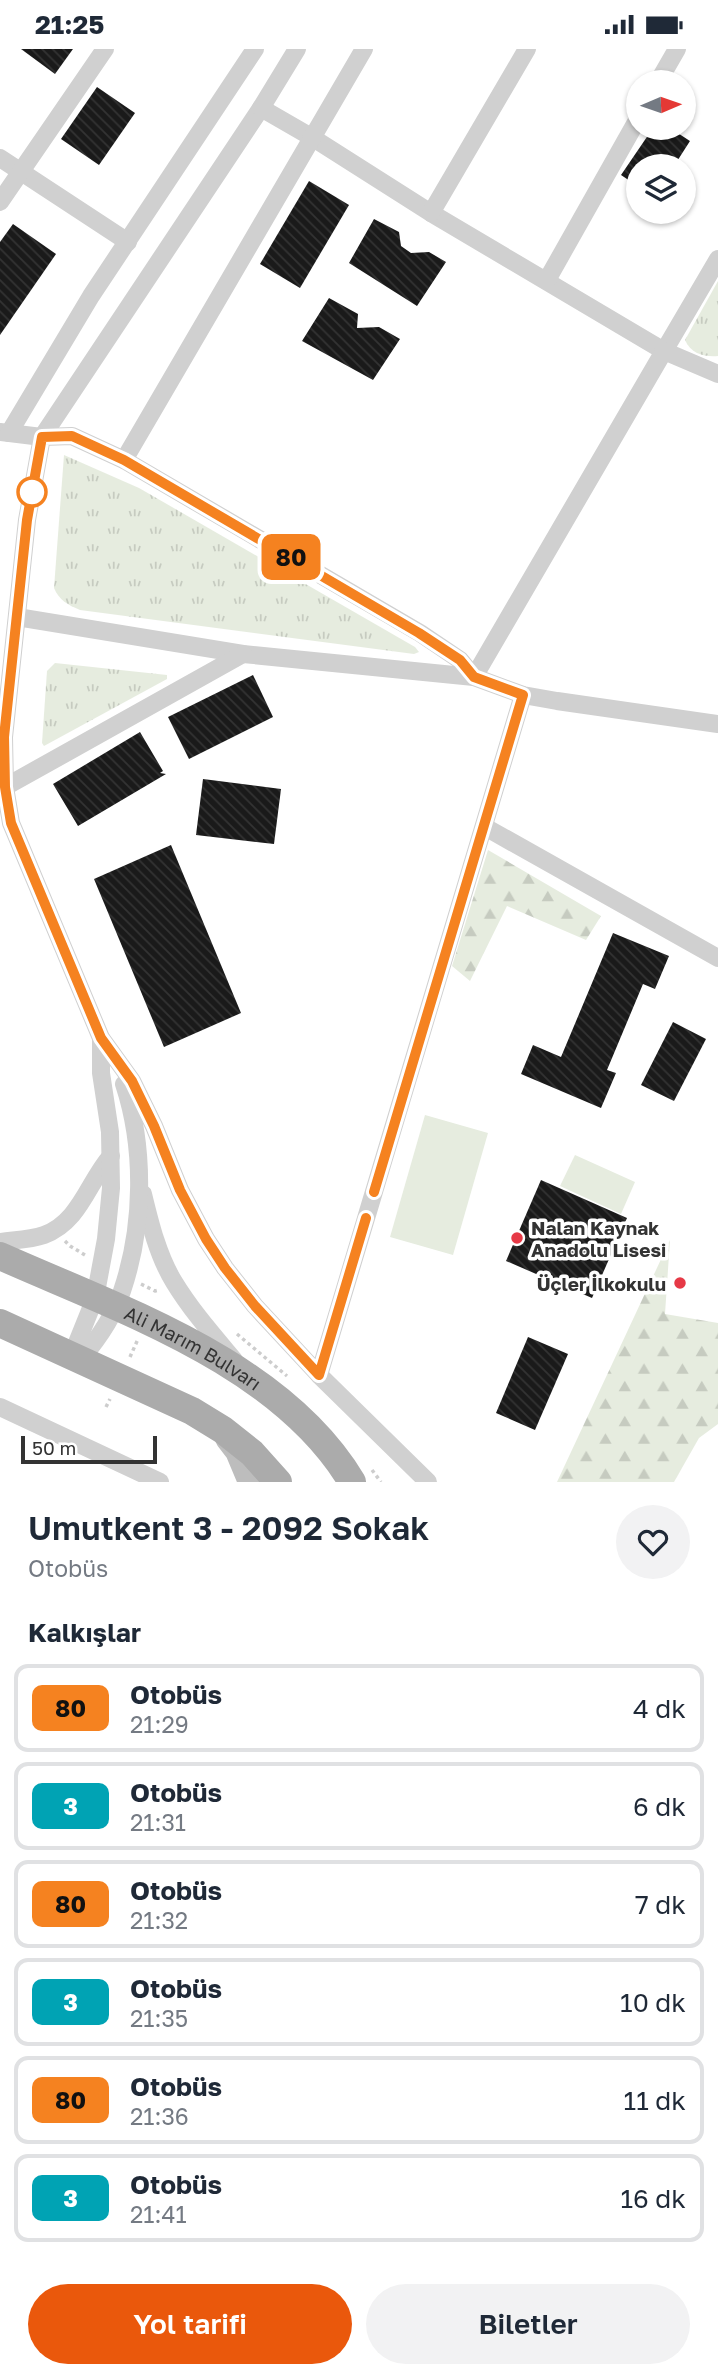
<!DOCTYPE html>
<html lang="tr">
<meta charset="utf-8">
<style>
body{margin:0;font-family:"Golos Text",sans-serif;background:#f2f2f3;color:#1f2937;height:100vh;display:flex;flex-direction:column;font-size:26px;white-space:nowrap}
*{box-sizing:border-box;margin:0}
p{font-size:23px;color:#747a83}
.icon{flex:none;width:38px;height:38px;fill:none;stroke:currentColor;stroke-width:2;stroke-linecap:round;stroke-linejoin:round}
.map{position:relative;height:1433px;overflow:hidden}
.details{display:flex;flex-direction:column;background:#fff;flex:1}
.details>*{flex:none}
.badge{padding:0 14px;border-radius:10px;font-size:24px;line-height:46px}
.needle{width:46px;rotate:88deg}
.controls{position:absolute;left:626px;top:21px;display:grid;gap:14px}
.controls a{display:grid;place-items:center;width:70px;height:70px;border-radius:50%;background:#fff;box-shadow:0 2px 5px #0004;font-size:35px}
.scale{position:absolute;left:21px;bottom:18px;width:136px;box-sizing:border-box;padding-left:7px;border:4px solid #333;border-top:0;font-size:19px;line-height:24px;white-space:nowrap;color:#333;-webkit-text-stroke:5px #fff;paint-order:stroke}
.map>.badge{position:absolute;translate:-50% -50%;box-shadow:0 0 0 4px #fff}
h2{padding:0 28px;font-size:26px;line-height:63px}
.round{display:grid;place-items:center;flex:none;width:74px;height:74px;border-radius:37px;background:#f2f2f3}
.headline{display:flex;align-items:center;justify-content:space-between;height:119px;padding:0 28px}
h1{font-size:33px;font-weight:600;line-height:52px}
.cta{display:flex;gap:14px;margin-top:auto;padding:14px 28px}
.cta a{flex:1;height:80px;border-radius:42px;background:#ea580c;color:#fff;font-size:28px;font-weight:600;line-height:80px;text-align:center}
.cta a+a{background:#f2f2f3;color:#1f2937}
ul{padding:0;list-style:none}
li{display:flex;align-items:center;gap:21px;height:88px;margin:0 14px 10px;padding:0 14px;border:4px solid #e0e1e3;border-radius:14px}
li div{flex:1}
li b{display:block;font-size:26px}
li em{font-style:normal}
li .badge{min-width:77px;font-weight:700;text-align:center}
.status{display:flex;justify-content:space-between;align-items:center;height:49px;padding:0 35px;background:#fff;direction:ltr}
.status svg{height:19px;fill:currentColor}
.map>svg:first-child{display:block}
</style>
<div class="status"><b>21:25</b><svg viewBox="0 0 49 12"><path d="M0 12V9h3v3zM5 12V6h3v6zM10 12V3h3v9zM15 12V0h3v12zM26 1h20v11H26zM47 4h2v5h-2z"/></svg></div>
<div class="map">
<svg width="718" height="1433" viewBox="0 0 718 1433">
<defs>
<pattern id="forest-firs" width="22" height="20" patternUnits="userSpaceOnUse" patternTransform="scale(1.75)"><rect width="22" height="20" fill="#e6ecdf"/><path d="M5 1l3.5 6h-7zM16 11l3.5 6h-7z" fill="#c6cbc0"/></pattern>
<pattern id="park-tufts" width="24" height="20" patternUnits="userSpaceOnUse" patternTransform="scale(1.75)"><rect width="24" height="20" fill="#e6ecdf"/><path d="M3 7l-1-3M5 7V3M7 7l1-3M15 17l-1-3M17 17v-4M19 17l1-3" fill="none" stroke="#c6cbc0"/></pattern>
<pattern id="building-back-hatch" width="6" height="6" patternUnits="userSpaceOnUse" patternTransform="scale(1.75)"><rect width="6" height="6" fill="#1a1a1a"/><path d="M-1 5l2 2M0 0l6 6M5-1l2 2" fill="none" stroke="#333"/></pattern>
</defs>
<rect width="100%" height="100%" fill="#fff"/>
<!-- grass -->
<g fill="#e6ecdf">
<path d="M425,1066L488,1084L453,1206L390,1188Z"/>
<path d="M575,1106L635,1133L621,1165L560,1137Z"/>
</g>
<!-- forest -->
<g fill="url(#forest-firs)">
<path d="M488,801L601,867L586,891L507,857L470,932L452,917Z"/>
<path d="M670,1191L665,1265L718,1274V1375L699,1389L674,1433H557Z"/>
</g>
<!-- park -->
<g fill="url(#park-tufts)">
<path d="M718,232V307C704,308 691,305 685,291Z"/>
<path d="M64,406L139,439L415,598L419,603L414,605L80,561C68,556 59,551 54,539Z"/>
<path d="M55,614L167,626V630L44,697L42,694L47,622Z"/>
</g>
<!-- building -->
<g fill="url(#building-back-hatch)">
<path d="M21,0H73L55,25Z"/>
<path d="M97,38L135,64L99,116L61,90Z"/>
<path d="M653,79H670L690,92L674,117H639V138L621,126Z"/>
<path d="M309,132L349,156L300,239L260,215Z"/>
<path d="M374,170L399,183L401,197L411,204L429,203L446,213L417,257L349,214Z"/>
<path d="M13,175L56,205L0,286V193Z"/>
<path d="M329,249L358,265L357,279L379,278L400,290L373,331L302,292Z"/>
<path d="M253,626L273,668L189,710L168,668Z"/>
<path d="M140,683L163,722L160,724L166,725L78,777L53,735Z"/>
<path d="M203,730L281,740L274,795L196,786Z"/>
<path d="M171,796L241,964L164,998L94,830Z"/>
<path d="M613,884L669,907L655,940L643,935L607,1021L616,1024L601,1059L521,1025L533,996L561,1008Z"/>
<path d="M673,973L706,990L674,1052L641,1036Z"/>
<path d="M541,1131L627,1169L592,1249L506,1212Z"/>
<path d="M528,1288L568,1305L535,1381L496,1364Z"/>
</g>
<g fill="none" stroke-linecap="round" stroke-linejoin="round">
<!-- path -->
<g stroke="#cdcdcd" stroke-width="3.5" stroke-dasharray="3.5 3.5" stroke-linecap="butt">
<path d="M65,1192L70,1197L85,1206"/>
<path d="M141,1235L155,1242L159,1241"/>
<path d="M237,1285L287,1327"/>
<path d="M130,1308L138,1290"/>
<path d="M106,1358L110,1350"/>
<path d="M372,1421L381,1433"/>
</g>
<!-- street -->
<g stroke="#d0d0d0" stroke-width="18">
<path d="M297,0L261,59L42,388L27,471L4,688L5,738L11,774L101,989L132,1032L154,1077L180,1141L206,1190L225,1219L255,1257L319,1326L428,1433"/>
<path d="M658,33L677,0"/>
<path d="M261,59L313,89L431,164L664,302L718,210"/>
<path d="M0,109L128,193"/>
<path d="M0,153L105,0"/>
<path d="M431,164L527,0"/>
<path d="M547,231L639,68"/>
<path d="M0,383L42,388L72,387L124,411L420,584L460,611L474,628"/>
<path d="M9,384L91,247L255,0"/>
<path d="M124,411L364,0"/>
<path d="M17,568L243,605L474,628L523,646L557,652L718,675"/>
<path d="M474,628L664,302L718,325"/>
<path d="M5,738L243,605"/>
<path d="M485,778L718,909"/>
<path d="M143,1145C150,1174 158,1207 174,1233C191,1261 213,1286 234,1311"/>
<path d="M0,1193C14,1191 30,1191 44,1186C80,1173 88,1133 111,1107"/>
<path d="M72,1306L95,1249L106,1190L111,1139L110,1083L101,1024V989"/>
<path d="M81,1310C98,1290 114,1267 122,1242C144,1177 145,1099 124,1035"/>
<path d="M319,1326L523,646"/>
<path d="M0,1358L160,1433"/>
</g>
<!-- secondary -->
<path stroke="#bdbdbd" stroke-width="26" d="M228,1389L238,1402L251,1433"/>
<!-- primary -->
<g stroke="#ababab" stroke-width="28">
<path id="s1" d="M0,1207C121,1261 281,1314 352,1433"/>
<path d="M0,1274L192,1362L223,1381L252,1404L278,1433"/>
</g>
</g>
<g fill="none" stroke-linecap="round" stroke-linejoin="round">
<!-- line casing -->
<g stroke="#fff" stroke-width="16">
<path id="line" d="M366,1169L319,1326L255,1257L225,1219L206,1190L180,1141L154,1077L132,1032L101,989L11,774L5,738L4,688L27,471L42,388L72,387L124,411L419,584L460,611L474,628L523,646L374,1143"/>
</g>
<!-- line -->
<use href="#line" stroke="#f58220" stroke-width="10"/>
</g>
<!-- markers -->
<circle fill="#fff" stroke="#f58220" stroke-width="3.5" cx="32" cy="443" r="14"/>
<g fill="#e63946" stroke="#fff" stroke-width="2.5">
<circle cx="517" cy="1189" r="7"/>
<circle cx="680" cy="1234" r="7"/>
</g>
<g text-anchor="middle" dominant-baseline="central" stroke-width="7" stroke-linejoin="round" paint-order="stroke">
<!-- poi labels -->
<g font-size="19" font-weight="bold" fill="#333" stroke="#fff" text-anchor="start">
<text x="531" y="1178">Nalan Kaynak<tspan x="531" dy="22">Anadolu Lisesi</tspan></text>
<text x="666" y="1234" text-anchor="end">Üçler İlkokulu</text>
</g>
<!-- street labels -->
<g font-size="19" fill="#333" stroke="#fff">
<text stroke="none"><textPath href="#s1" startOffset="214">Ali Marım Bulvarı</textPath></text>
</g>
</g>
</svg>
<div class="controls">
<a><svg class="needle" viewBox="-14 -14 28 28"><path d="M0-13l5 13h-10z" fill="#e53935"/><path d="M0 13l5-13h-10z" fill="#747a83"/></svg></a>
<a><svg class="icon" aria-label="layers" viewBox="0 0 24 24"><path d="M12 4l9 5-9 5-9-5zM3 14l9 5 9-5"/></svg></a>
</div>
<div class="scale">50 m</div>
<b class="badge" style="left:291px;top:508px;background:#f58220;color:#111">80</b>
</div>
<section class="details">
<div class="headline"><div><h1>Umutkent 3 - 2092 Sokak</h1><p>Otobüs</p></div><a class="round"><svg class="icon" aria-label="heart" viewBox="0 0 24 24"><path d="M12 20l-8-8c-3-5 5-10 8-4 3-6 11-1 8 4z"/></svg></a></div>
<h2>Kalkışlar</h2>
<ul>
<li><span class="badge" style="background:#f58220;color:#111">80</span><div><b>Otobüs</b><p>21:29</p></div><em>4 dk</em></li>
<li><span class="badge" style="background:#00a3b4;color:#fff">3</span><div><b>Otobüs</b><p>21:31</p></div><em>6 dk</em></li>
<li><span class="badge" style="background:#f58220;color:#111">80</span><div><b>Otobüs</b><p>21:32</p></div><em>7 dk</em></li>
<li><span class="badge" style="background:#00a3b4;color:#fff">3</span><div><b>Otobüs</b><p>21:35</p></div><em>10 dk</em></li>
<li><span class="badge" style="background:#f58220;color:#111">80</span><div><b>Otobüs</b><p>21:36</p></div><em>11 dk</em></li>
<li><span class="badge" style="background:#00a3b4;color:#fff">3</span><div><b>Otobüs</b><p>21:41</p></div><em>16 dk</em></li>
</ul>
<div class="cta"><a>Yol tarifi</a><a>Biletler</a></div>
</section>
